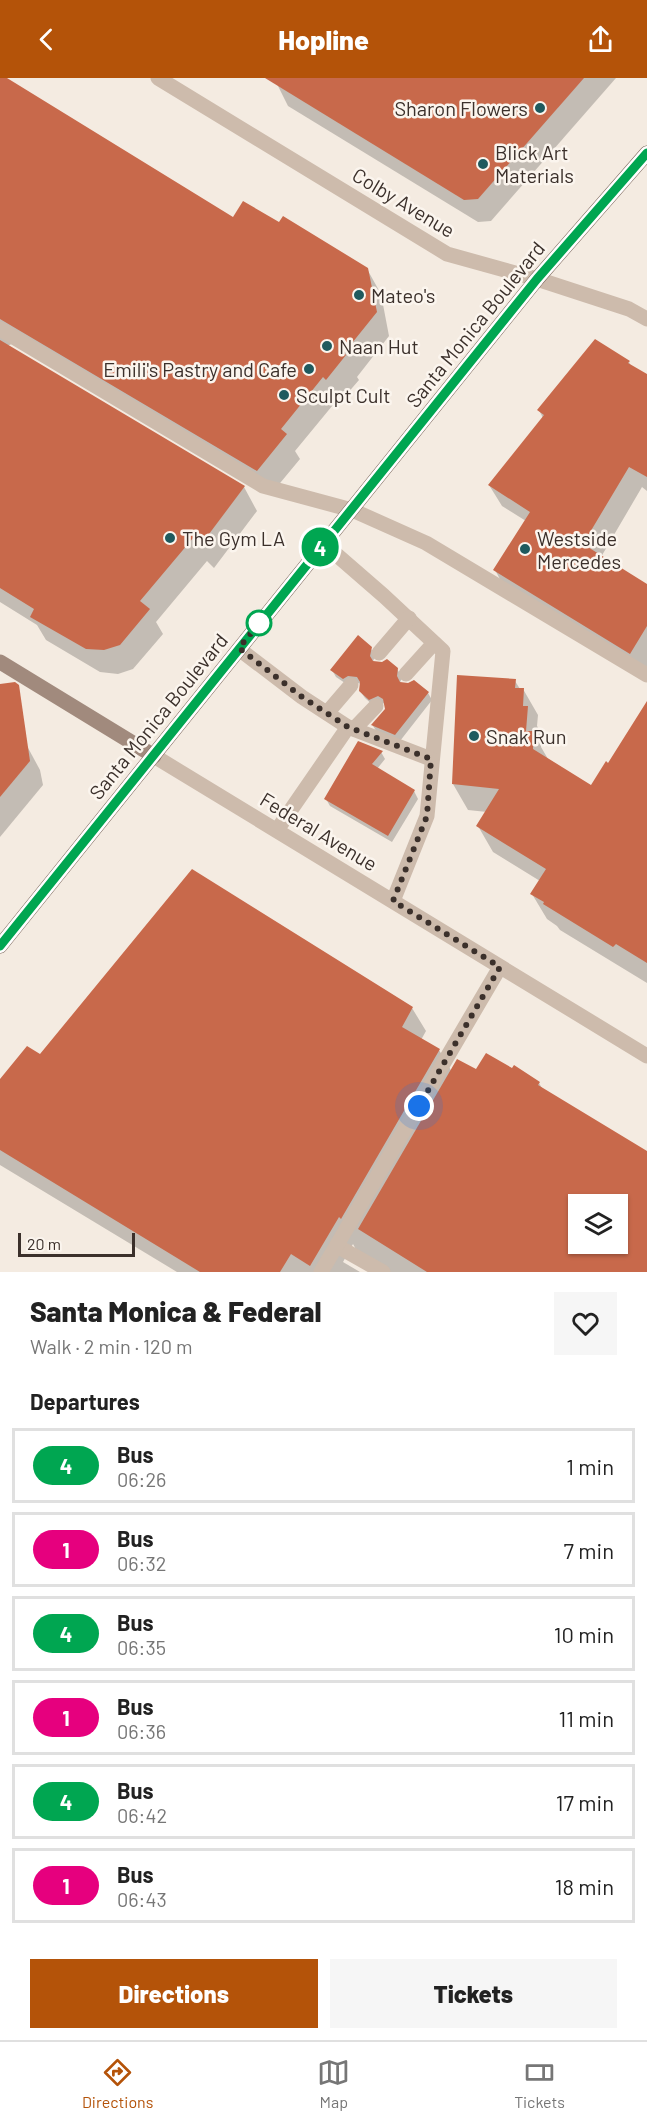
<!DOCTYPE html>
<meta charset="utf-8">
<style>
body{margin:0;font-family:Barlow,sans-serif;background:#f6f6f6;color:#222;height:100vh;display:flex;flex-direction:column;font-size:22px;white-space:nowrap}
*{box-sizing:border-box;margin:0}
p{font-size:20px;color:#767676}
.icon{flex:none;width:33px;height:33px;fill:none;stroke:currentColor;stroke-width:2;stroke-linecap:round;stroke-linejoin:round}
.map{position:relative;height:1194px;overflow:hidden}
.sheet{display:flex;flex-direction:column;background:#fff;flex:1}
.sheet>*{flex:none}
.badge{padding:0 12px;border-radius:20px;font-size:21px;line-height:39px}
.fabs{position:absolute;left:568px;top:1116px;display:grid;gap:12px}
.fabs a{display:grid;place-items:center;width:60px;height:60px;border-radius:0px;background:#fff;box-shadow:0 2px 4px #0004;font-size:30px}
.scale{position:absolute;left:18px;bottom:15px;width:117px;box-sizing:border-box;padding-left:6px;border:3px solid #3b302b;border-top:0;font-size:16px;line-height:21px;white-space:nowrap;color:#3b302b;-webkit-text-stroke:4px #fbf5ee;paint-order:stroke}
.you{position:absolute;width:30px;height:30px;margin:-15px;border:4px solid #fff;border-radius:50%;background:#1a73e8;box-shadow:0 0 0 9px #1a73e833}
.map>.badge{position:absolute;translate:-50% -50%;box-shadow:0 0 0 3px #fff}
h2{padding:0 30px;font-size:22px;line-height:54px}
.round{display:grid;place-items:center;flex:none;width:63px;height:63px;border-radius:0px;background:#f6f6f6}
.overview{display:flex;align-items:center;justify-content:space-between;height:102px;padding:0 30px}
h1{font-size:28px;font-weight:800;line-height:45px}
.primary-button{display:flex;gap:12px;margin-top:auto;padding:12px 30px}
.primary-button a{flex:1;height:69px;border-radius:0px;background:#b45309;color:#fff;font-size:24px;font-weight:800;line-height:69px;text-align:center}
.primary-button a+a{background:#f6f6f6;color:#222}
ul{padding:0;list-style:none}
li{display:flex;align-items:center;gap:18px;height:75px;margin:0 12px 9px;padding:0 18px;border:3px solid #e0e0e0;border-radius:0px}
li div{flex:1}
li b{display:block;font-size:22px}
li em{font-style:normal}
li .badge{min-width:66px;font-weight:700;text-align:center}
header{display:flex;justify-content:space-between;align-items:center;height:78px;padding:0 30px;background:#b45309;color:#fff;font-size:27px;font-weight:800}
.dock{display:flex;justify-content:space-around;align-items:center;height:84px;border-top:2px solid #e0e0e0;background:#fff;font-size:16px;color:#767676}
.dock a{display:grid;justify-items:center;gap:3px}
.dock .on{color:#b45309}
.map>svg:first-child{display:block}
</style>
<header><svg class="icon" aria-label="back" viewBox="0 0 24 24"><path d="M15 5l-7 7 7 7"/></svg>Hopline<svg class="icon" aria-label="share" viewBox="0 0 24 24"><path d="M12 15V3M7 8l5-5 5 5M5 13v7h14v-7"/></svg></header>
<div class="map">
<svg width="647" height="1194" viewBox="0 0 647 1194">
<rect width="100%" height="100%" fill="#f4ebe1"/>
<!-- shadow -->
<g fill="#0003" fill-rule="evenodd">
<path d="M0,0H5L233,141L367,191L381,216L389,258L357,299L359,302L340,324L337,322L295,373L300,381L271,416L14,265L7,268L244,409L257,433L214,490L207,483L156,544L163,556L133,591L118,596L100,594L46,562L37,547L0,524Z"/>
<path d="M274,0H616L491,143L478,144L288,28Z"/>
<path d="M629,284L631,288L647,298V413L642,409L601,479L647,507V589L507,514L495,492L526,443L502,428L489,407L543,340L539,332Z"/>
<path d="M370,570L375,577L373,584L397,591L402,599L400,605L428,615L432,622L400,663L377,654L373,648L387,631L386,627L383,625L374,628L365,620L360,613L362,606L353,604L348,607L336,599L332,592Z"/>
<path d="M459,599L515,603L520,611H523L538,637L537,648L542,656L541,669L548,681L591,709L647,643V905L560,852L557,848L547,841L532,816L540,803L493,774L478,748L487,734L468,732L453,706Z"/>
<path d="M0,651L27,668L40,692L43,707L0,759Z"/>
<path d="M381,674L385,681L377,691L414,713L418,721L392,764L330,728L326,721Z"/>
<path d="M412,930L426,953L421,962L439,972L452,994L476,993L539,1005L543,1012L647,1075V1194H376L365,1188L353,1166L343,1184L360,1194H177L0,1087V1003L40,978ZM579,1126H618V1166H579Z"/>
</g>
<!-- building -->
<g fill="#c8694b" fill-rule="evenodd">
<path d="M0,0H7L233,139L243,123L279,144L283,138L368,190L377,234L344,275L346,277L326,302L323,299L281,351L287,356L257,393L0,241Z"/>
<path d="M265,0H584L478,121L464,122Z"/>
<path d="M595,261L630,283L628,285L647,296V399L629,389L583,466L647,506V548L630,576L493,492L530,434L488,407L544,337L537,332Z"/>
<path d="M0,262L245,408L200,468L193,460L140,523L150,531L120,567L104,572L86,571L30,539L34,531L0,510Z"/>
<path d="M358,557L372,569L370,578L373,583L382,584L387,581L398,590L397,598L400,604L408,605L414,602L429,614L395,657L371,647L385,631L383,621L378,618L369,622L359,613L360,604L357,599L348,598L343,601L330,592Z"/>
<path d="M457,597L516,601L515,610H524L523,628H528L526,653H534L533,671L591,707L606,683L608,685L647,623V885L616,866L613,869L543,826L544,824L530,816L546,791L476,748L499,711L452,706Z"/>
<path d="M15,604L19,607L30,683L0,719V606Z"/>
<path d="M358,663L383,673L372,686L415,712L388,758L324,721Z"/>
<path d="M192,791L413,929L402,949L440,971L341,1141L339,1139L310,1188L291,1176L280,1194H200L0,1072V1001L27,968L40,976Z"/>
<path d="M486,975L512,990L514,987L540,1004L538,1007L647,1073V1194H427L358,1151L457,981L476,991ZM579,1126H618V1166H579Z"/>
</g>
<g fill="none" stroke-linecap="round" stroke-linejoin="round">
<!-- lane -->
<g stroke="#cdbbac" stroke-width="15">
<path d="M0,251L263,408L352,432L426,465L647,597"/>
<path d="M323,465L384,518L443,573L427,738L393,823"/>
<path d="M239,571L302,619L348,649L277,752"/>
<path d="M379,575L409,540"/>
<path d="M406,596L434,565"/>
<path d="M327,635L351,607"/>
<path d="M348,649L431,681"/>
<path d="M354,651L376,628"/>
<path d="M337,1168L383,1194"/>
<path d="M321,1194L500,889"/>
</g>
<!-- street -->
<g stroke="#cdbbac" stroke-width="15">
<path d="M158,0L447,176L537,201L629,231L647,241"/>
<path d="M154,678L647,978"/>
</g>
<!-- secondary -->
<path stroke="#a18a7d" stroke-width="15" d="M0,584L154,678"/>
<!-- primary -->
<path stroke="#7d675c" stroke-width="15" d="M0,868L537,201L647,75"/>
</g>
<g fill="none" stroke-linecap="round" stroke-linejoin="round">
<!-- line casing -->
<g stroke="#fff" stroke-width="14">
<path id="line" d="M0,868L537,201L647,75"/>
</g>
<!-- line -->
<use href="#line" stroke="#00a651" stroke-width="9"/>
<!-- walk -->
<path stroke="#3b302b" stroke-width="6" stroke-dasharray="0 10.8" d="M259,545L265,538L239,570L302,619L348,649L431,681L427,738L393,823L500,889L419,1028"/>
</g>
<!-- markers -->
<g fill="#1f5a5e" stroke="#fbf5ee" stroke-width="2">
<circle cx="540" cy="30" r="6"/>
<circle cx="483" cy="86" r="6"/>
<circle cx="359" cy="217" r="6"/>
<circle cx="327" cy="268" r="6"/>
<circle cx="309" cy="291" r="6"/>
<circle cx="284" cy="317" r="6"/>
<circle cx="170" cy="460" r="6"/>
<circle cx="525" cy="471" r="6"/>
<circle cx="474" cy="658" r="6"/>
</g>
<circle fill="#fff" stroke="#00a651" stroke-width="3" cx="259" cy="545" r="12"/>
<g text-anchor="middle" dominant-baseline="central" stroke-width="5" stroke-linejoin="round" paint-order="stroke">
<!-- poi labels -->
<g font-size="20" fill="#3b302b" stroke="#fbf5ee" text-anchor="start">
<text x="528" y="30" text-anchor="end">Sharon Flowers</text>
<text x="495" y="74">Blick Art<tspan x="495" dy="23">Materials</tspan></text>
<text x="371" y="217">Mateo's</text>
<text x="339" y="268">Naan Hut</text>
<text x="297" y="291" text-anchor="end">Emili's Pastry and Cafe</text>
<text x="296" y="317">Sculpt Cult</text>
<text x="182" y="460">The Gym LA</text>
<text x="537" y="460">Westside<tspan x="537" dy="23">Mercedes</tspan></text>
<text x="486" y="658">Snak Run</text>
</g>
<!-- street labels -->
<g font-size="20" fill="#3b302b" stroke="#fbf5ee">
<text transform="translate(404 124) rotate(31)">Colby Avenue</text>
<text transform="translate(475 246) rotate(-51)">Santa Monica Boulevard</text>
<text transform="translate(158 638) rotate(-51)">Santa Monica Boulevard</text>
<text transform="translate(319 753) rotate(31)">Federal Avenue</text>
</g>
</g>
</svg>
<div class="fabs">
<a><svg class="icon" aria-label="layers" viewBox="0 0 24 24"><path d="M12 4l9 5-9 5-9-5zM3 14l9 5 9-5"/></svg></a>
</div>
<div class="scale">20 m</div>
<div class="you" style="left:419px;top:1028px"></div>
<b class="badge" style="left:320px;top:469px;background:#00a651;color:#fff">4</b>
</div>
<section class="sheet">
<div class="overview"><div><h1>Santa Monica &amp; Federal</h1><p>Walk · 2 min · 120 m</p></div><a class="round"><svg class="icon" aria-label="heart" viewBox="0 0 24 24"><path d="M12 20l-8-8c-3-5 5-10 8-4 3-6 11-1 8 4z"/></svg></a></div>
<h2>Departures</h2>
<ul>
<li><span class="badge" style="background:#00a651;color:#fff">4</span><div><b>Bus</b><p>06:26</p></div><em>1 min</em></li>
<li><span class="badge" style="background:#e6007e;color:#fff">1</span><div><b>Bus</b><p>06:32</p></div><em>7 min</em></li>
<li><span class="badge" style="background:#00a651;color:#fff">4</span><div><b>Bus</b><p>06:35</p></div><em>10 min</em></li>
<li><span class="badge" style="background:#e6007e;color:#fff">1</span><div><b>Bus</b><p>06:36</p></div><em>11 min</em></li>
<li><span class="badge" style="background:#00a651;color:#fff">4</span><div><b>Bus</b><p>06:42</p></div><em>17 min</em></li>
<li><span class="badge" style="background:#e6007e;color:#fff">1</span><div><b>Bus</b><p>06:43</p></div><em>18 min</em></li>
</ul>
<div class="primary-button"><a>Directions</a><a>Tickets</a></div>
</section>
<nav class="dock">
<a class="on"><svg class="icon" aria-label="directions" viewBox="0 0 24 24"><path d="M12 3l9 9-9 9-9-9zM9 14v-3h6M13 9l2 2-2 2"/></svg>Directions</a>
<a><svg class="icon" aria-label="map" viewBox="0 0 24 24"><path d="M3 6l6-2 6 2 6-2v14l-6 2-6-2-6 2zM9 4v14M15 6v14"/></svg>Map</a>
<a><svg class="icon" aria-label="tickets" viewBox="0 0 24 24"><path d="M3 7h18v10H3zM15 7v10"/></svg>Tickets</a>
</nav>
